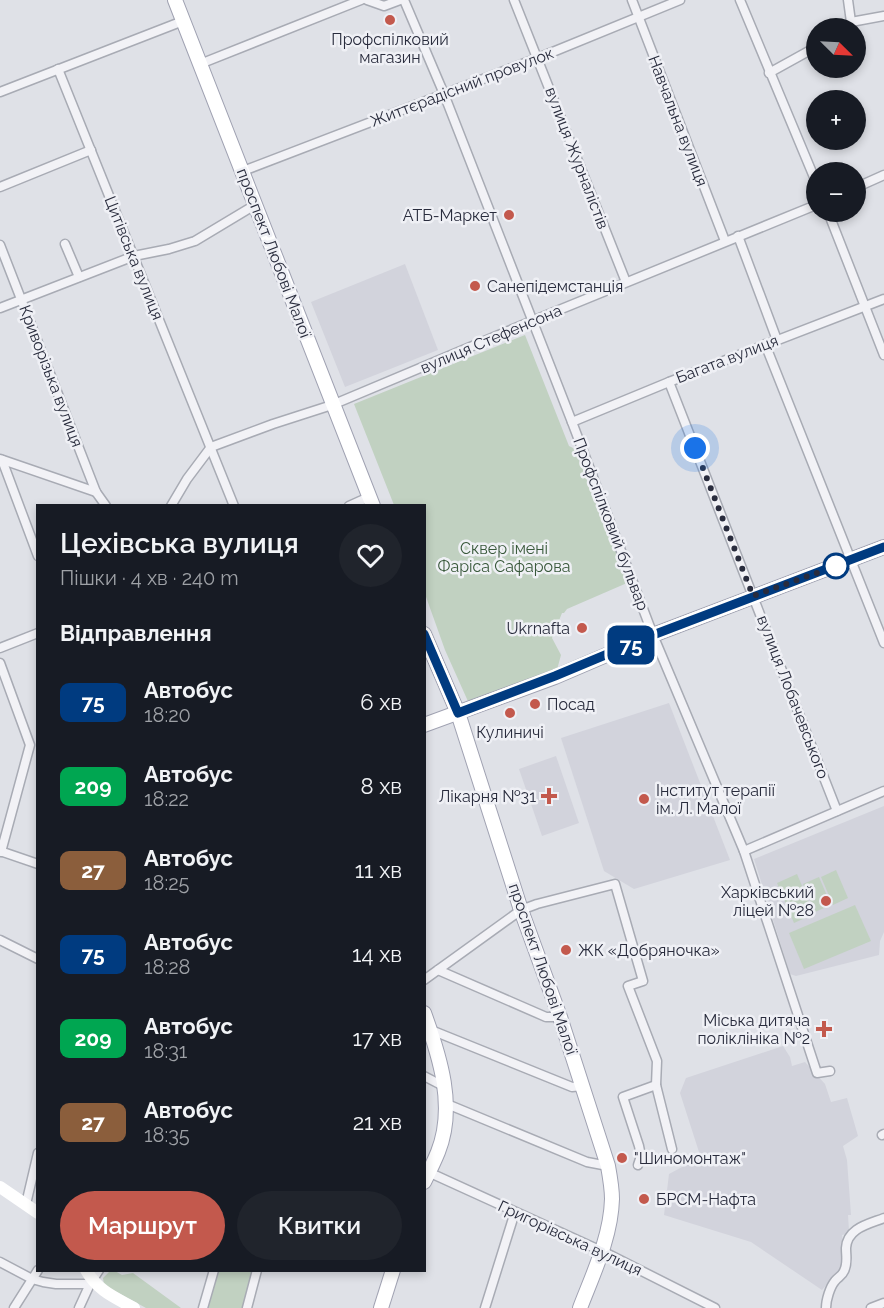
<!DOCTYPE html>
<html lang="uk">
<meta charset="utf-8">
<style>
body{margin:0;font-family:Raleway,sans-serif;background:#20242c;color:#f1f3f6;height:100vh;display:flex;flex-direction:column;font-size:22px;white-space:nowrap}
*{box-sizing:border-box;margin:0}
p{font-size:20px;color:#9ea1a6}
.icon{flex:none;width:33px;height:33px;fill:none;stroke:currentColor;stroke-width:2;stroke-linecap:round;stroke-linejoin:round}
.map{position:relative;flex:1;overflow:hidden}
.drawer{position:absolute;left:36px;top:504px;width:390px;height:768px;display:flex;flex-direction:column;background:#171b24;border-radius:0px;box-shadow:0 3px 9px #0003}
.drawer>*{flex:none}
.badge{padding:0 12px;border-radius:9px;font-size:21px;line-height:39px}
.needle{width:39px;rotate:114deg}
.buttons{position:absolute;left:806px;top:18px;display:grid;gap:12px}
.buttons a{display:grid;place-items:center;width:60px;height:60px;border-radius:50%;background:#171b24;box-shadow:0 3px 9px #0003;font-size:30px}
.you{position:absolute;width:30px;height:30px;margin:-15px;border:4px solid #fff;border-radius:50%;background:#1a73e8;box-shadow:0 0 0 9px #1a73e833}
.map>.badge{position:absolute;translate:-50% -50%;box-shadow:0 0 0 3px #fff}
h2{padding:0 24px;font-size:22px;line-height:54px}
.round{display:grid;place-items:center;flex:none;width:63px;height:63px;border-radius:32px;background:#20242c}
.head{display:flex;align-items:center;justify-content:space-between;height:102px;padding:0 24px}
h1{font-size:28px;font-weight:600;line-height:45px}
.action{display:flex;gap:12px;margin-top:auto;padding:12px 24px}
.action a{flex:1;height:69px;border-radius:36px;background:#c3594d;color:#fff;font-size:24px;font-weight:600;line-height:69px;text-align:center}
.action a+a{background:#20242c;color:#f1f3f6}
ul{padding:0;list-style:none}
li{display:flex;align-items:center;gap:18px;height:84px;padding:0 24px}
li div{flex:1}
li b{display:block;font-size:22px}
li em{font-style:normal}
li .badge{min-width:66px;font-weight:700;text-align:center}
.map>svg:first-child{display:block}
</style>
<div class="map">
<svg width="884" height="1308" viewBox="0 0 884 1308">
<rect width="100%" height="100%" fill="#dfe1e7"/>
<!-- built -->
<g fill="#d2d3dc">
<path d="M405,264L438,350L345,387L311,302Z"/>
<path d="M669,703L730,860L634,889L604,871L561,738Z"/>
<path d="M556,756L579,823L542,836L519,769Z"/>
<path d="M884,806V932L880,941L879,955L796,976L790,974L754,859Z"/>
<path d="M783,1046L790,1057L792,1066L805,1062L825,1084L831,1102L847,1098L858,1136L843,1146L847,1160L851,1215H848L849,1231L846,1234L842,1235L846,1262L822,1290L751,1242L664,1215L669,1174L697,1159L699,1152L680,1093L686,1078Z"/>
</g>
<!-- green -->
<g fill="#c1d1c1">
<path d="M525,335L569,446L575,449L608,534H611L626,575L624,576L627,583L567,609L564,613H562L552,638L561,655L555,677L471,708L445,650L425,594L424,506L394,505L354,404Z"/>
<path d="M836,870L848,898L833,905L821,877Z"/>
<path d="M797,874L814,914L794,923L777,883Z"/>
<path d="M819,877L831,905L815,912L803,884Z"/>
<path d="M855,905L871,941L804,969L789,933Z"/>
<path d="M110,1271H115L122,1275L133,1273L181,1308H146L104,1285L103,1278Z"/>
<path d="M217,1271H254L243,1308H206Z"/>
</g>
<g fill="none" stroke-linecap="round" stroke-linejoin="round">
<!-- street casing -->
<g stroke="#a8abb4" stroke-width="11">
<g id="street">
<path d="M367,0L384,6L400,0"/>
<path d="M404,0L444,94L572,422L653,635L744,851L817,1073L830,1071"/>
<path d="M514,0L626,282"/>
<path d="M632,0L725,241"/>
<path d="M740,0L816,182"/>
<path d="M848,0L851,22"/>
<path d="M843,28L851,22L884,16"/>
<path d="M200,64L361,0"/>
<path d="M58,69L234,506"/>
<path d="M769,73L816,47"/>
<path d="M0,92L183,21"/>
<path d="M243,171L538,58L680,0"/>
<path d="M0,187L91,150"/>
<path d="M855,188L884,175"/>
<path d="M828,212L884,355"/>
<path d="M738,236L777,340"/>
<path d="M65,244L79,277"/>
<path d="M0,245L96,492L106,506"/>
<path d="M0,308L134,256L169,249L195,241L255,205"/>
<path d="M765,344L884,643"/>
<path d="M669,382L837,811"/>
<path d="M572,422L669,382L884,299"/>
<path d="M0,459L96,492"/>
<path d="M2,460L38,556"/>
<path d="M171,506L187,479L211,447L273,424L332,405L532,321L816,205"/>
<path d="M349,506L369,497"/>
<path d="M0,648L38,633"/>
<path d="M0,663L30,745L1,852"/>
<path d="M0,851L38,864"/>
<path d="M744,851L884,791"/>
<path d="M0,940L38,959"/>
<path d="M438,970L546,1017H560"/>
<path d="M424,980L521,910L537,904L615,884L643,981L628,986L657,1061L656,1085L672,1149"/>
<path d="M431,1030L572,1087L583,1086"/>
<path d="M424,1076L445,1087"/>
<path d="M447,1104L587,1162L608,1166"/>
<path d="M882,1135L884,1134"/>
<path d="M638,1165L641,1156L639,1146L623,1097L656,1085"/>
<path d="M426,1171L608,1254L715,1308"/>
<path d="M26,1204L38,1153"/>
<path d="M0,1262L32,1279L43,1282L56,1284H90L99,1270"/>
<path d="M14,1308L38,1270"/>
<path d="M79,1308L90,1284"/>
<path d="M203,1308L214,1270"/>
<path d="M247,1308L257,1270"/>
<path d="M485,1308L515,1212"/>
<path d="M826,1308C826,1300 830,1287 835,1281C838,1277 842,1276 844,1271C848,1263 846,1257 846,1248C847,1228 869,1224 884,1218"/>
<path d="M871,1308L884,1303"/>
</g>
</g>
<!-- primary casing -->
<g stroke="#a0a2b2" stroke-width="16">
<g id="primary">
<path d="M175,0L373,506"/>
<path d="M424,634L458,713L521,910L560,1017L608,1166C610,1177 612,1188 612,1199C611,1237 593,1274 580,1308"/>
<path d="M424,725L555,677L653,635L884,547"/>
<path d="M424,1013C440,1057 456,1107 438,1152C434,1162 429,1172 424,1182"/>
<path d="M381,1308L393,1270"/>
</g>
</g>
<!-- street -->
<use href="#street" stroke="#f2f2f6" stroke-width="8"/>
<!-- secondary -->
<g stroke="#fff" stroke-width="12">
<path d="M0,1187L38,1213"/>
<path d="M86,1270C98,1291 114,1297 134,1308"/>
</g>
<!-- primary -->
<use href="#primary" stroke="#fff" stroke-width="14"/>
</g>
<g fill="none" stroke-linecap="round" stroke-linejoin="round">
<!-- line casing -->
<g stroke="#fff" stroke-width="14">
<path id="line" d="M424,634L458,713L555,676L653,635L884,547"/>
</g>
<!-- line -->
<use href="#line" stroke="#003b80" stroke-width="9"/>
<!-- walk -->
<path stroke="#292c3d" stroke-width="6" stroke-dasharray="0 10.8" d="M695,448L753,596L836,566"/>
</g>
<!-- markers -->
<g fill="#c3594d" stroke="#eff0f5" stroke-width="2">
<circle cx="390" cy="20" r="6"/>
<circle cx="509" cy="215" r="6"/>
<circle cx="475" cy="286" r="6"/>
<circle cx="582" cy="628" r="6"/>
<circle cx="535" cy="704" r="6"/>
<circle cx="510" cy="713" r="6"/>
<path d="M546 787h6v6h6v6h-6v6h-6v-6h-6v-6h6z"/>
<circle cx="644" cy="799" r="6"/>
<circle cx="826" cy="901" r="6"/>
<circle cx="566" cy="950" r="6"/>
<path d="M821 1020h6v6h6v6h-6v6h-6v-6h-6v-6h6z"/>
<circle cx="622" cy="1158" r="6"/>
<circle cx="644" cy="1199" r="6"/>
</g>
<circle fill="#fff" stroke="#003b80" stroke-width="3" cx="836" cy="566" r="12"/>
<g text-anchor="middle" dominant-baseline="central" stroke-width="5" stroke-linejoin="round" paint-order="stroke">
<!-- poi labels -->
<g font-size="16" fill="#292c3d" stroke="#eff0f5" text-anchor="start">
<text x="390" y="39" text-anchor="middle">Профспілковий<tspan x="390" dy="18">магазин</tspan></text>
<text x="497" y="215" text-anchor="end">АТБ-Маркет</text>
<text x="487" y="286">Санепідемстанція</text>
<text x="570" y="628" text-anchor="end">Ukrnafta</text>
<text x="547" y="704">Посад</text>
<text x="510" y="732" text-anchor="middle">Кулиничі</text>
<text x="656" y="790">Інститут терапії<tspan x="656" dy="18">ім. Л. Малої</tspan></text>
<text x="536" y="796" text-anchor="end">Лікарня №31</text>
<text x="814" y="892" text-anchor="end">Харківський<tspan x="814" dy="18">ліцей №28</tspan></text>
<text x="578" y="950">ЖК «Добряночка»</text>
<text x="810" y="1020" text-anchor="end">Міська дитяча<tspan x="810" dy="18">поліклініка №2</tspan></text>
<text x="634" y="1158">"Шиномонтаж"</text>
<text x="656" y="1199">БРСМ-Нафта</text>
</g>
<!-- street labels -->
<g font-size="16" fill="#292c3d" stroke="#eff0f5">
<text transform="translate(462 87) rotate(-21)">Життєрадісний провулок</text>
<text transform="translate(678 121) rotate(69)">Навчальна вулиця</text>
<text transform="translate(577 158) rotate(69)">вулиця Журналістів</text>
<text transform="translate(274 253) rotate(69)">проспект Любові Малої</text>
<text transform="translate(134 258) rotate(68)">Цитівська вулиця</text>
<text transform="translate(491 339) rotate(-23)">вулиця Стефенсона</text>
<text transform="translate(727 359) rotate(-21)">Багата вулиця</text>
<text transform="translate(51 376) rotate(69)">Криворізька вулиця</text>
<text transform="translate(611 524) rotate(69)">Профспілковий бульвар</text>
<text transform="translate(793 697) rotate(69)">вулиця Лобачевського</text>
<text transform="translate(543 969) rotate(71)">проспект Любові Малої</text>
<text transform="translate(570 1238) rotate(25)">Григорівська вулиця</text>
</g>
<!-- park labels -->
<g font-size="16" fill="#38583a" stroke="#eff0f5">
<text x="504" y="548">Сквер імені<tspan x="504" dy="18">Фаріса Сафарова</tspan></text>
</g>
</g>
</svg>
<div class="buttons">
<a><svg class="needle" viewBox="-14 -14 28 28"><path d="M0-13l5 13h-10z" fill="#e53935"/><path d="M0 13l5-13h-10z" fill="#9ea1a6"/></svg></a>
<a>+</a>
<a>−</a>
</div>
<div class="you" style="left:695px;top:448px"></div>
<b class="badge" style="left:631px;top:645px;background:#003b80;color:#fff">75</b>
<section class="drawer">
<div class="head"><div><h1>Цехівська вулиця</h1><p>Пішки · 4 хв · 240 m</p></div><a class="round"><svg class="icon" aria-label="heart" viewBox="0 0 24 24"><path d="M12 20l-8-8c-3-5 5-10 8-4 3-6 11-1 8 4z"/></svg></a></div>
<h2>Відправлення</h2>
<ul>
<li><span class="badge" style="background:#003b80;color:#fff">75</span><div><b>Автобус</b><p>18:20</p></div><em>6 хв</em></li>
<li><span class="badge" style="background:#00a651;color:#fff">209</span><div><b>Автобус</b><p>18:22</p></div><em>8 хв</em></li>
<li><span class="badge" style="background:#8b5e3c;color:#fff">27</span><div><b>Автобус</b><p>18:25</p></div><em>11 хв</em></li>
<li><span class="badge" style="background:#003b80;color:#fff">75</span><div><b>Автобус</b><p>18:28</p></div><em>14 хв</em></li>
<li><span class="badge" style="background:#00a651;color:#fff">209</span><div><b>Автобус</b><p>18:31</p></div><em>17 хв</em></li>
<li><span class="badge" style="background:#8b5e3c;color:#fff">27</span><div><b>Автобус</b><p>18:35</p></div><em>21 хв</em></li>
</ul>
<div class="action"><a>Маршрут</a><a>Квитки</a></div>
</section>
</div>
